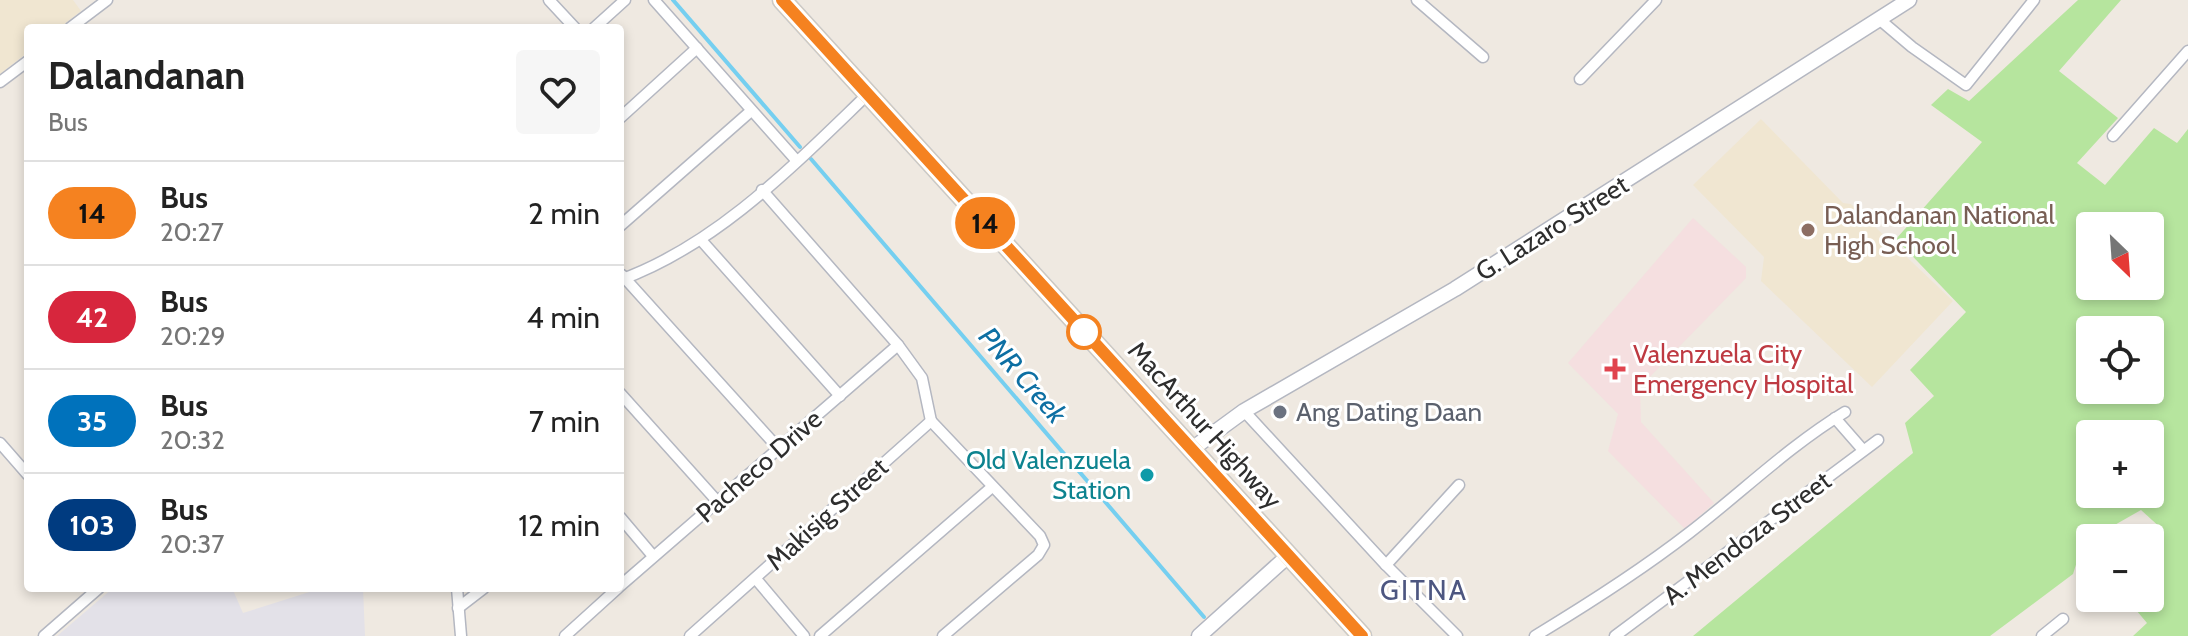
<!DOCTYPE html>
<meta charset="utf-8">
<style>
body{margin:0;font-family:Cabin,sans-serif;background:#f6f6f6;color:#222;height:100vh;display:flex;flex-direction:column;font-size:30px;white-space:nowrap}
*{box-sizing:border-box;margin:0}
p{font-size:26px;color:#767676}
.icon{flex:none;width:44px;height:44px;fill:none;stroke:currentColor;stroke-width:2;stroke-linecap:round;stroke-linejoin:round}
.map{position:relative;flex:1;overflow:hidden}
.details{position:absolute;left:24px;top:24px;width:600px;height:568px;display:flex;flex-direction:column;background:#fff;border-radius:8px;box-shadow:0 4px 12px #0003}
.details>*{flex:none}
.badge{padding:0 16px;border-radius:26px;font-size:28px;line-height:52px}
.needle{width:52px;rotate:155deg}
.controls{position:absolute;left:2076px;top:212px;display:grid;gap:16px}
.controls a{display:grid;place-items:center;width:88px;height:88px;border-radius:8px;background:#fff;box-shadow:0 4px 12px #0003;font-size:40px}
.map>.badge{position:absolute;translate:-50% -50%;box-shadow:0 0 0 4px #fff}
.round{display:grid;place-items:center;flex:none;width:84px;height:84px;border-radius:8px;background:#f6f6f6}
.overview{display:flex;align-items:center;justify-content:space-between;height:136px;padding:0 24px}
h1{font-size:38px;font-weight:700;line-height:60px}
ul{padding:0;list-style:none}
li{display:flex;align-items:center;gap:24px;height:104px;padding:0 24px;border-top:2px solid #e0e0e0}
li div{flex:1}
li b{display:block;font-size:30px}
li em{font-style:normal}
li .badge{min-width:88px;font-weight:700;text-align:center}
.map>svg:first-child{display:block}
</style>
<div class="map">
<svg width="2188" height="636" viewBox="0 0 2188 636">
<rect width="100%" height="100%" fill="#efe9e1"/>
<!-- industrial -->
<path fill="#e3e1e8" d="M113,588H232L243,613L322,588H363L365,636H57Z"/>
<!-- education -->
<g fill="#f0e6d1">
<path d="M0,0H73L81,11L59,28H28V52L0,74Z"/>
<path d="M1761,119L1843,203L1851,204L1953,301L1872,387L1761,281L1764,257L1693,185Z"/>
</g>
<!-- medical -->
<path fill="#f5dfe0" d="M1693,218L1746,267V278L1640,387L1641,422L1714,503L1685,529L1608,451L1618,414L1568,363Z"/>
<!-- green -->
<path fill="#b6e59e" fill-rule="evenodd" d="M2078,0H2121L2059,71L2118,118L2077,163L2105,185L2154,128L2177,143L2188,129V636H2133L2147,623L2126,598H2150V542L2163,530L2141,510L2083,543L2073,574L1990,636H1693L1913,453L1905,423L1934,396L1910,370L1966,312L1896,239L1982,142L1931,105L1948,89L1969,101ZM2090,226H2150V286H2090ZM2090,330H2150V390H2090ZM2090,434H2150V494H2090Z"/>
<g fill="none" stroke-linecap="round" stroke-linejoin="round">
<!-- stream -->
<g stroke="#75cff0" stroke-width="4">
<path d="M673,0L800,147"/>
<path d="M811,159L1204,617"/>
</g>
<!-- minor casing -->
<g stroke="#b4b7c1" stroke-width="13">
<g id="minor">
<path d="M549,0L575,28"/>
<path d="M654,0L796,160"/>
<path d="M1417,0L1483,57"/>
<path d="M1879,19L1912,47L1966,85L2034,0"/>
<path d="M70,28L107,0"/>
<path d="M594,28L625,0"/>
<path d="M1580,79L1656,0"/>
<path d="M0,82L28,61"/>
<path d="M620,118L697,48"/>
<path d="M2113,136L2188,51"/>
<path d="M762,190L898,345L922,378L931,421"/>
<path d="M620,226L751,111"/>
<path d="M701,240L840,396"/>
<path d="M622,275L779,449"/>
<path d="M620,280C717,245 795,164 868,94"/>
<path d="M620,393L717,501"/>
<path d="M1244,411L1386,565L1457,636"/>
<path d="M1835,418L1863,450"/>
<path d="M931,421L1040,536L1044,545L1038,555L943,636"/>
<path d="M0,443L28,475"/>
<path d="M620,517L653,556"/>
<path d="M1386,565L1459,485"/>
<path d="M756,579L804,636"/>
<path d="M620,586L898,345"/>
<path d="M457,588L461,636"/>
<path d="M458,608L484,588"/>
<path d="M44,636L99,588"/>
<path d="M565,636L618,588"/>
<path d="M690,636L931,421"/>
<path d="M820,636L992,487"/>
<path d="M1535,636C1588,604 1640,571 1689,533C1741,493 1789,446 1845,412"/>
<path d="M1615,636L1878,440"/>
<path d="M2042,636L2063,619"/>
</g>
</g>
<!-- tertiary casing -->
<g stroke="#b4b7c1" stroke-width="17">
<path id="tertiary" d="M1192,449L1244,411L1455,289L1909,0"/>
</g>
<!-- secondary casing -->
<g stroke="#b4b7c1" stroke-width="17">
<path id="secondary" d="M1199,636L1289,555"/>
</g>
<!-- trunk casing -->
<g stroke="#c9c9c9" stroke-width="21">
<path id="trunk" d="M782,0L1362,636"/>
</g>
<!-- minor -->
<use href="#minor" stroke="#fff" stroke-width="10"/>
<!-- tertiary -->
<use href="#tertiary" stroke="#fff" stroke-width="14"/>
<!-- secondary -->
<use href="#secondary" stroke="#fff" stroke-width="14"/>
<!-- trunk -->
<use href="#trunk" stroke="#f8ba60" stroke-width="18"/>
</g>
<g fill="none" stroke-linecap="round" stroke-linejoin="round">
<!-- line casing -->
<g stroke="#fff" stroke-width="18">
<path id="line" d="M782,0L1362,636"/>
</g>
<!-- line -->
<use href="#line" stroke="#f58220" stroke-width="12"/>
</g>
<!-- markers -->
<circle fill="#8d6e63" stroke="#fff" stroke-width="3" cx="1808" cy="230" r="8"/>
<circle fill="#fff" stroke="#f58220" stroke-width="4" cx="1084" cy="332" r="16"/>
<path fill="#e0444e" stroke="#fff" stroke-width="3" d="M1611 357h8v8h8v8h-8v8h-8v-8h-8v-8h8z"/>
<circle fill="#6b7280" stroke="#fff" stroke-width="3" cx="1280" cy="412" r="8"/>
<circle fill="#0f9aa8" stroke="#fff" stroke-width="3" cx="1147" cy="475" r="8"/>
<g text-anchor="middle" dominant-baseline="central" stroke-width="6" stroke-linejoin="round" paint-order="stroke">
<!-- education labels -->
<g font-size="26" fill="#785e54" stroke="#fff" text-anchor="start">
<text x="1824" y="215">Dalandanan National<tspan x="1824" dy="30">High School</tspan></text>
</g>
<!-- street labels -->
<g font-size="26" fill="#2e2e2e" stroke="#fff">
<text transform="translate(1552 228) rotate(-32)">G. Lazaro Street</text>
<text transform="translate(1205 425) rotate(48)">MacArthur Highway</text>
<text transform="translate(759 466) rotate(-41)">Pacheco Drive</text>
<text transform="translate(827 514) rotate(-42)">Makisig Street</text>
<text transform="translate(1747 538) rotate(-37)">A. Mendoza Street</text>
</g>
<!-- health labels -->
<g font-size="26" fill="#be3a42" stroke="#fff" text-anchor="start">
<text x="1633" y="354">Valenzuela City<tspan x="1633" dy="30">Emergency Hospital</tspan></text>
</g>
<!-- worship labels -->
<g font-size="26" fill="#5b616d" stroke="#fff" text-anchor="start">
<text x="1296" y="412">Ang Dating Daan</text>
</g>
<!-- culture labels -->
<g font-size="26" fill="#0d838f" stroke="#fff" text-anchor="end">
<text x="1131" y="460">Old Valenzuela<tspan x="1131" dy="30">Station</tspan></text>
</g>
<!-- water labels -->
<g font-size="28" font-style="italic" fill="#0d6fa3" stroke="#fff">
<text transform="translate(1023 375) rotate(49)">PNR Creek</text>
</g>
<!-- neighbourhood labels -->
<g font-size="28" letter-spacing="2" fill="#4d5680" stroke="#fff">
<text x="1424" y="590">GITNA</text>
</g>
</g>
</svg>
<div class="controls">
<a><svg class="needle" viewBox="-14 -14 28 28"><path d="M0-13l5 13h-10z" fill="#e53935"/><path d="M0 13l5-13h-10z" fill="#767676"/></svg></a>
<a><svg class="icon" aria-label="locate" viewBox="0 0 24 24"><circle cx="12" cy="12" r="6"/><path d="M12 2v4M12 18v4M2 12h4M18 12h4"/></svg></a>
<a>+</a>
<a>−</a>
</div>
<b class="badge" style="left:985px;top:223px;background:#f58220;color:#111">14</b>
<section class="details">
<div class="overview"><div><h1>Dalandanan</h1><p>Bus</p></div><a class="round"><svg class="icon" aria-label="heart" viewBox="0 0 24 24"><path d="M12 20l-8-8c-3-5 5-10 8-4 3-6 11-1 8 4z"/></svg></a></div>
<ul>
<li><span class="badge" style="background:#f58220;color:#111">14</span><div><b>Bus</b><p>20:27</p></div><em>2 min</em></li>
<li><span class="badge" style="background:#d7263d;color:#fff">42</span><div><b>Bus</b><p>20:29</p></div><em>4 min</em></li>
<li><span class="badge" style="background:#0072bc;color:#fff">35</span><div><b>Bus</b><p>20:32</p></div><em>7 min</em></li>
<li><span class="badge" style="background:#003b80;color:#fff">103</span><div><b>Bus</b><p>20:37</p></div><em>12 min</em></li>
</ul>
</section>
</div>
